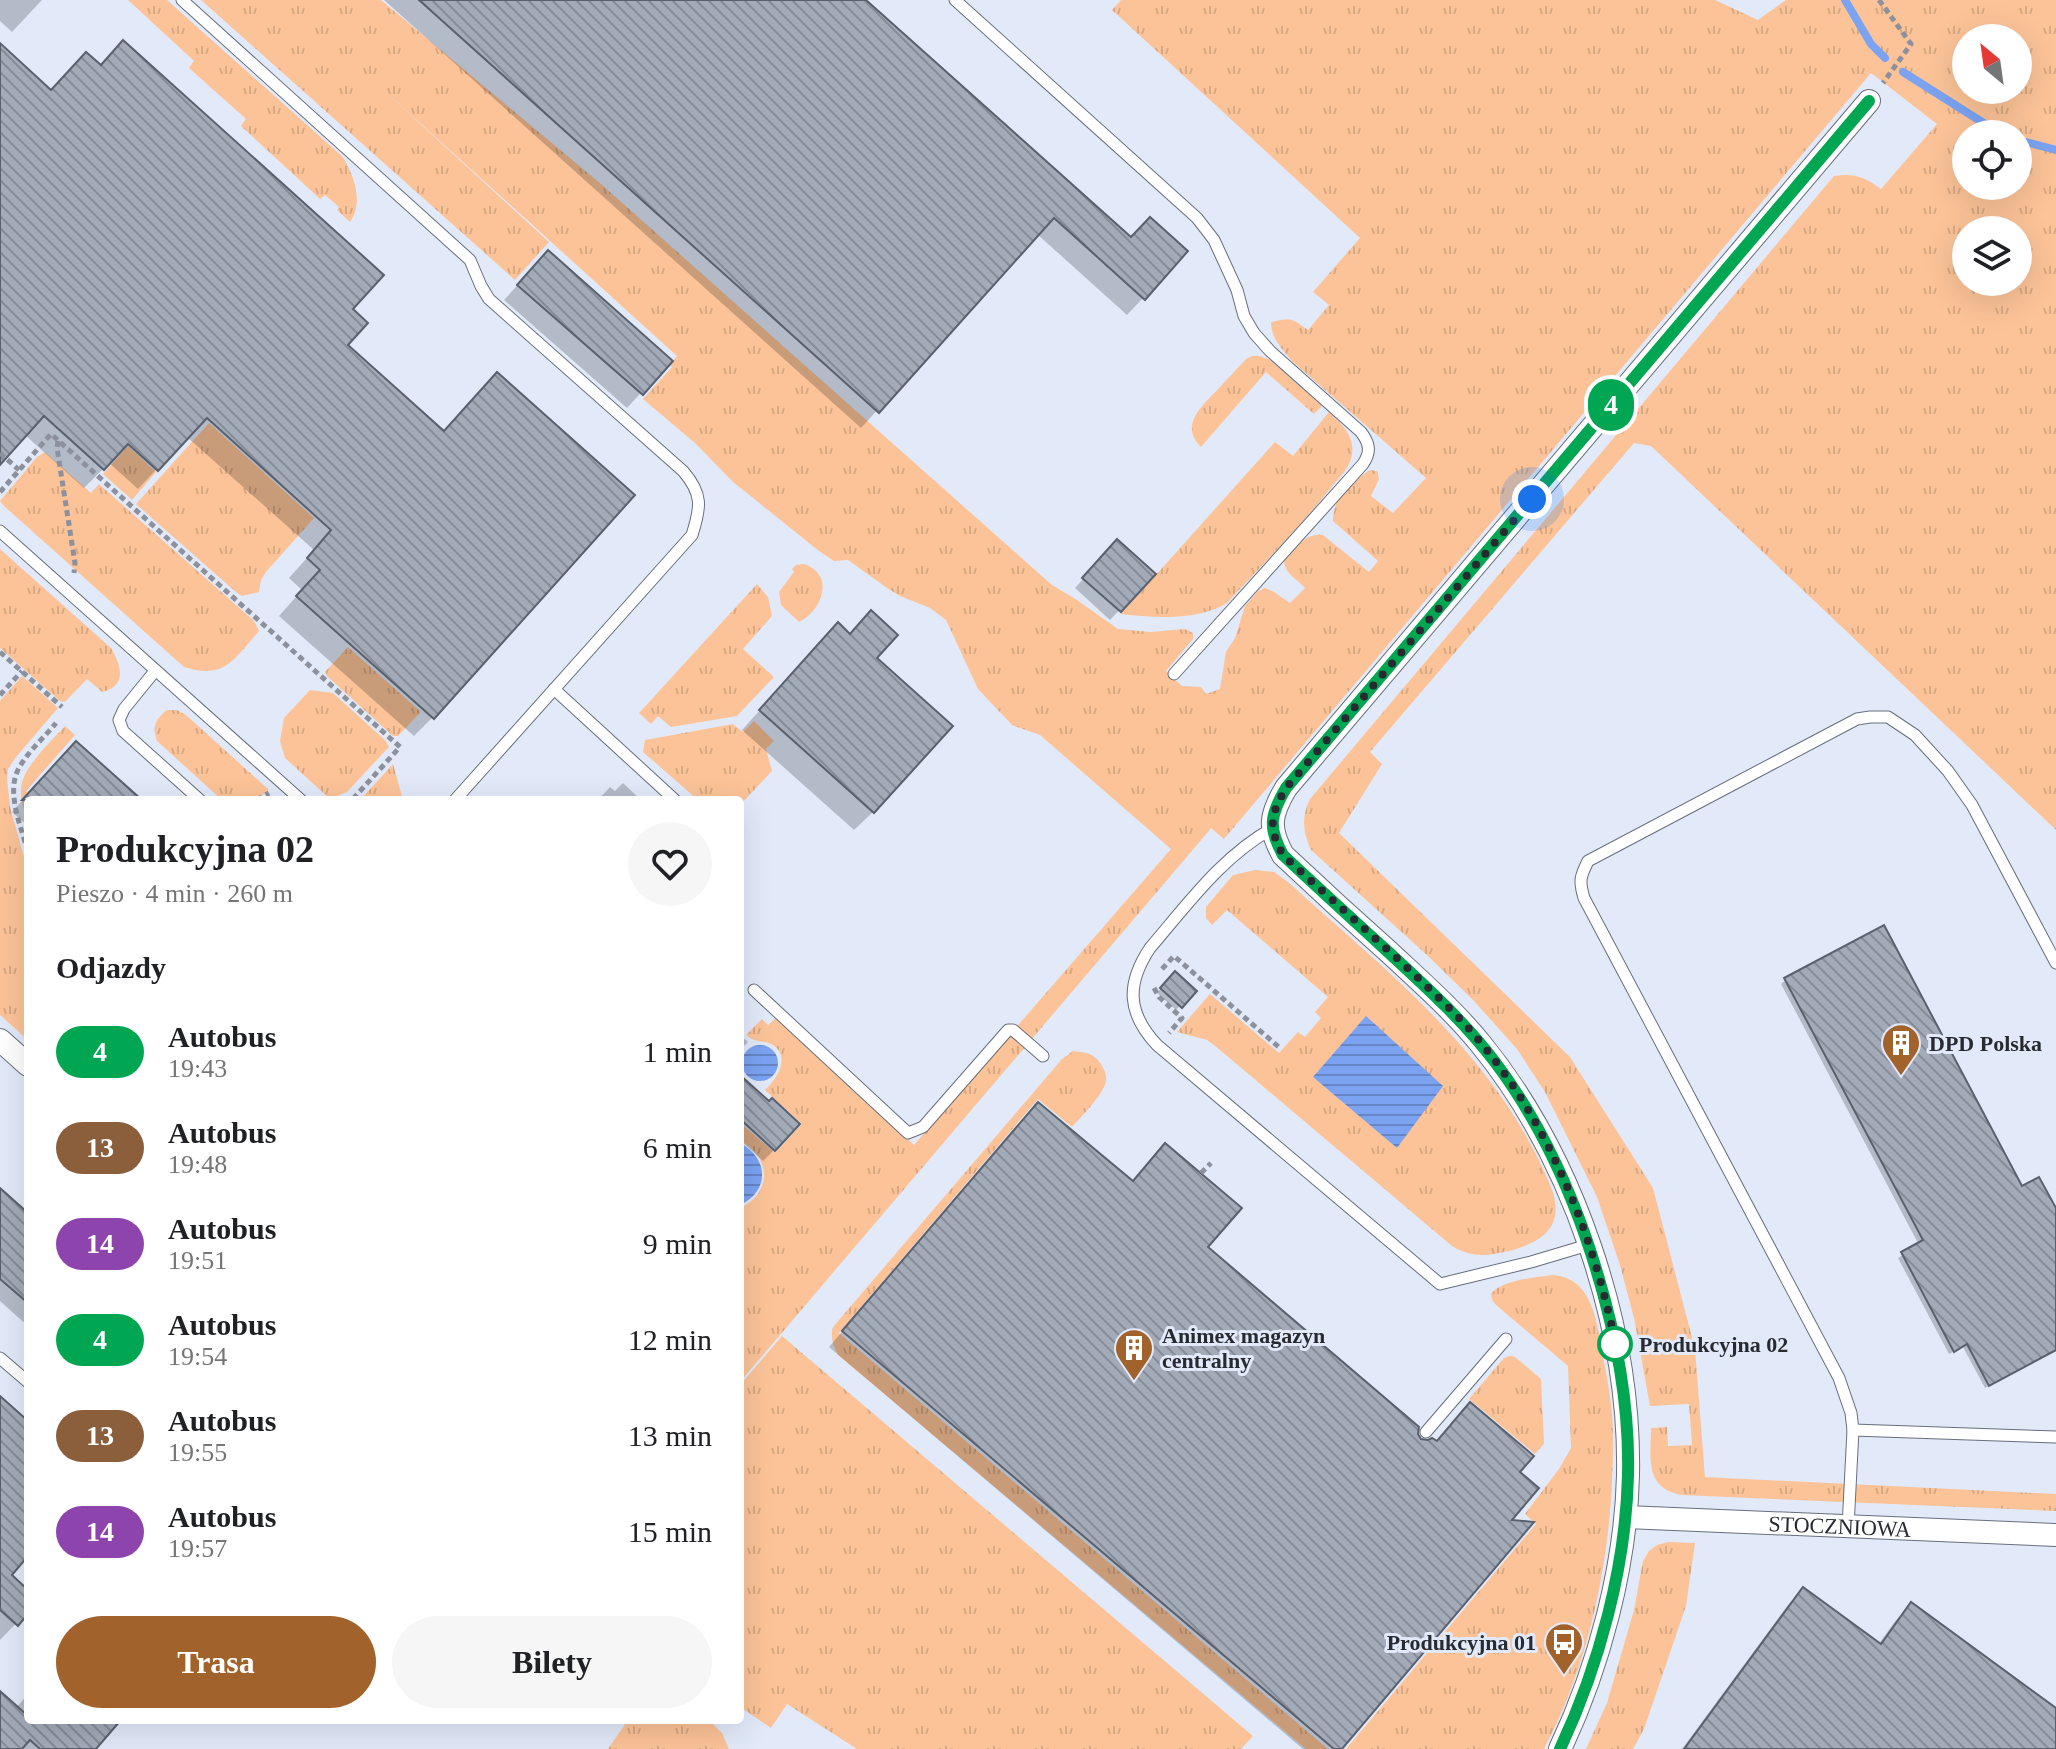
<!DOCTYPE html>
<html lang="pl">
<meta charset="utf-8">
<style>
body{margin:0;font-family:Georgia,serif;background:#f6f6f6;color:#202124;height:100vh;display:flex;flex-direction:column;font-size:30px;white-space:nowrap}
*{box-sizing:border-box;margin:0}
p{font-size:26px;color:#757577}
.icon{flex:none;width:44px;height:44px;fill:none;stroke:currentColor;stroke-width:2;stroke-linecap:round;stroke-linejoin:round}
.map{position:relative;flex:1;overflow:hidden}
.drawer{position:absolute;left:24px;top:796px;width:720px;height:928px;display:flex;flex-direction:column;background:#fff;border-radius:8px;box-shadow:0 8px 32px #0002}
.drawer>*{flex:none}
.badge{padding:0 16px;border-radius:26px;font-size:28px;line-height:52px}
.needle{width:52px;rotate:331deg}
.tools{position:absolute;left:1952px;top:24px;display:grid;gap:16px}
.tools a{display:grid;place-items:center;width:80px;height:80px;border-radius:50%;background:#fff;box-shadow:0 8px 32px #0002;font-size:40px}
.you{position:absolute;width:40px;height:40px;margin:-20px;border:6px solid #fff;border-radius:50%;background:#1a73e8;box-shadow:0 0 0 12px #1a73e833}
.map>.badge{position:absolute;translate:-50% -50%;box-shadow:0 0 0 4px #fff}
h2{padding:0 32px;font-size:30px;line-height:72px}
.round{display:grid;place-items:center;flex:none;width:84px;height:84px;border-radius:42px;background:#f6f6f6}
.head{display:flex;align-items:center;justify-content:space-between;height:136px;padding:0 32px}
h1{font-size:38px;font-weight:800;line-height:60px}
.action{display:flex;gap:16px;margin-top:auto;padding:16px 32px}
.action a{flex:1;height:92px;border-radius:48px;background:#a2622b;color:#fff;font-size:32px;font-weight:800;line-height:92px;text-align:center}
.action a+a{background:#f6f6f6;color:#202124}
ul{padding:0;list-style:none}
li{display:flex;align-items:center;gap:24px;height:96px;padding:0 32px}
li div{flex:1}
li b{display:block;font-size:30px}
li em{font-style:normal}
li .badge{min-width:88px;font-weight:700;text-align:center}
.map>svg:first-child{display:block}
</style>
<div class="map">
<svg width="2056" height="1749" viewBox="0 0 2056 1749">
<defs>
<pattern id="grass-tufts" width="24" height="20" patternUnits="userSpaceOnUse" patternTransform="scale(2)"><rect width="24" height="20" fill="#fcc398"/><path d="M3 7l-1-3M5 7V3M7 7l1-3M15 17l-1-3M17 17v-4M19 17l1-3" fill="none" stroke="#d8a883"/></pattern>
<pattern id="water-rules" width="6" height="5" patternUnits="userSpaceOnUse" patternTransform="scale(2)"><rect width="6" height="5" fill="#7ba3f2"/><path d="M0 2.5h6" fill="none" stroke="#6585c4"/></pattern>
<pattern id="building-back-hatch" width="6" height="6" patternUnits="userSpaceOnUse" patternTransform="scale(2)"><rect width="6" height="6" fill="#a3abb9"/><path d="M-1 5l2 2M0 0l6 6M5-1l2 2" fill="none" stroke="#858b97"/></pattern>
</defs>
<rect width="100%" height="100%" fill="#e2eafa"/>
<!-- grass -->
<g fill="url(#grass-tufts)" fill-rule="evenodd">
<path d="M128,0H167L343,157C354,176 364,202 350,222L337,210L339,207L325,195L320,199L241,126L246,119L189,68L194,61Z"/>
<path d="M201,0H381L601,184L1052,585L1077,600L1118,629L1150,632L1185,629L1193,633V639L1166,671L1182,686L1201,687L1206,694L1220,689L1226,652L1235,638L1245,606L1258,591L1265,588L1274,592L1290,603L1305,588C1297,579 1285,574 1284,561C1295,549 1305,532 1323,535L1369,572L1378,561L1333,521C1333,496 1351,483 1370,470L1377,471L1379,479L1371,496L1393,513L1426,478L1292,361C1282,349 1271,338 1271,322C1292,317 1291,318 1308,330L1329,305L1313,292L1360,238L1112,10L1121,0H1715L1758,20L1786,0H2056V830L1651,446L1634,443L1370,752L1382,764L1339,833L1570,1057L1653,1188L1695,1349L1705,1477L2056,1494V1511L1681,1495C1644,1487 1651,1459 1651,1428L1667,1427L1668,1446L1692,1445L1689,1404L1650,1406L1634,1318L1620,1265L1597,1197L1545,1092L1517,1049L1473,1000L1428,956L1311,850C1303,832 1301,818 1310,799L1834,176C1854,173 1865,177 1881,189L1937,124L1871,73L1224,839L1211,828L1208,832L740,1382V1208C773,1193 771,1156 740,1141V1123L775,1153L802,1124L765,1090C777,1079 792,1055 771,1044C761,1040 756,1043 746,1035L762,1019L768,1025L776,1018L914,1145L1171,849L1040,735L1012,725L978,689L946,620L930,608L900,596L887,588L848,560L834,561L819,551L733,482L695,443L643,399L672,367L670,365L677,356L378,85L549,242L515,280ZM1966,38H2018V90H1966ZM1966,134H2018V186H1966ZM1966,230H2018V282H1966Z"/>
<path d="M1252,356H1260L1270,360L1322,406L1314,414L1266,372L1201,447C1178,425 1204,404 1219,388C1228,378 1237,369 1246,359Z"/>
<path d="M1329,412C1343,425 1357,438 1351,459C1348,470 1337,480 1330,489C1298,529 1261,566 1227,603C1197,621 1155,618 1121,614L1275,442L1293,456Z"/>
<path d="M209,423L314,518L266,572L261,580L259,592L242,596L237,593L136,504Z"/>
<path d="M128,446L156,472L132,500L103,474Z"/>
<path d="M45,452L91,493L99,484L254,621L259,631C234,659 225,680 184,667L4,506L0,501L37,457Z"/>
<path d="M0,549L111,648C121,665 128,686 102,692L87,679L65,702L60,701L0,648Z"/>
<path d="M804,564C836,575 822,611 799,622L781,605L779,592L794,572L792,569L796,565Z"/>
<path d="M757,584L768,597L772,616L743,649L774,677L737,716L671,727L658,716L651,724L639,713Z"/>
<path d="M348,647L421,712L398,736H393L327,676L325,672Z"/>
<path d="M22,676L58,708L16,757L8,769L7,778L10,807L28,872V1040L0,1015V701Z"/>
<path d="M310,690L333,693L386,741L389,747L347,792L330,799L285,758L280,741L284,718Z"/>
<path d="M167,710H177L186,715L268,789L267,792L253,800H222L157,741C152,727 155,719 167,710Z"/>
<path d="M754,721L774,741L766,749L772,771L740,805V800H698L643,752L645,740L733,724L743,732Z"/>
<path d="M65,726L75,735L26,791L35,800H28V822C25,812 20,800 21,790C21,768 51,742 65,726Z"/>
<path d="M393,764L403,800H360Z"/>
<path d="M1255,870L1274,872L1288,882C1390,974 1497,1056 1551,1187C1566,1226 1543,1242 1509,1251C1487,1256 1472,1258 1452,1246L1214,1045L1207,1040L1177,1032L1210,994L1279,1053L1298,1032L1305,1037L1321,1018L1315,1012L1328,997L1227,910L1212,925L1206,918V907L1233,875Z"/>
<path d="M1073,1051C1084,1052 1094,1053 1101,1064C1104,1069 1107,1075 1106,1081C1104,1094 1081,1117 1072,1127L1038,1099L839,1333L1328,1749H1306L838,1355C833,1346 830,1337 833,1327L1062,1059Z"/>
<path d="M1554,1275C1592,1279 1596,1319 1602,1350C1607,1378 1613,1407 1613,1435C1614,1541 1594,1655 1544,1749H1346L1536,1524L1525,1514L1559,1469L1571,1448L1568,1366L1496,1305L1492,1300L1491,1294C1501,1280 1537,1277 1554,1275Z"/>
<path d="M782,1336L1253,1736L1241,1749H857L787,1704L771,1728L740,1707V1385Z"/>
<path d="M1510,1356L1515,1357L1541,1379L1544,1444L1535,1454L1469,1399L1504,1358Z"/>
<path d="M1668,1542L1695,1543L1686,1606L1644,1729L1633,1749H1586L1607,1703L1634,1610L1643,1561L1649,1551L1657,1545Z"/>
<path d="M628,1720H709L722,1733L729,1749H608Z"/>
</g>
<!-- water -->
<g fill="url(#water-rules)">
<path d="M1366,1016L1443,1086L1397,1148L1313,1077Z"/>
<circle cx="760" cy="1063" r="18"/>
<path d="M740,1143C769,1158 770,1191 740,1205Z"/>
</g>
<!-- shadow -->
<g fill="#0003">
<path d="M0,0H42L12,32L0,21Z"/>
<path d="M384,0H863L1143,298L1127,315L1037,234L861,428Z"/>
<path d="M0,45L50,91L350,309L345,345L432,718L414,736L279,616L302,590L289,578L314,550L187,437L138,489L109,463L84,488L25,435L0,461Z"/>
<path d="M534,267L670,361L627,408L504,300Z"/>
<path d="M1108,551L1153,574L1110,620L1075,588Z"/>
<path d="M819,644L874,658L873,812L854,830L742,730Z"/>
<path d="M57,762L139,800H28V826L12,812Z"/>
<path d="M623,783L641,800H598L610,787L615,791Z"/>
<path d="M1175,973L1194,991L1176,1010L1157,993Z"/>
<path d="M1786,980L2021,1189L2056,1212V1351L1985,1388L1963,1347L1949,1354L1898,1258L1919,1245L1781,984Z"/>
<path d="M740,1035L748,1042L740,1050Z"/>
<path d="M740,1078L774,1150L763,1161L740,1140Z"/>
<path d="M1024,1118L1205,1247L1416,1434L1420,1441L1436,1443L1517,1472L1508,1521L1339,1749H1303L829,1347Z"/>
<path d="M0,1190L22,1210L24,1209L28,1213V1326L0,1301Z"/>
<path d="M28,1506V1553L9,1575L28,1593V1611L0,1640V1536Z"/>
<path d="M1803,1590L1878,1645L1896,1620L1911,1605L2056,1710V1749H1682L1788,1605Z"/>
<path d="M0,1694L16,1708L28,1694V1720H119L93,1749H0Z"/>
</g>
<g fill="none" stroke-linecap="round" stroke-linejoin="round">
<!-- stream -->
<g stroke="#7ba3f2" stroke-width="8">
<path d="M1845,0L1871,44L1885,58"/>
<path d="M1903,72L2001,134"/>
<path d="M2018,140L2056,150"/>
</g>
</g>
<!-- building -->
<g fill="url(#building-back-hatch)" stroke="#5a616e" stroke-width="2">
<path d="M419,0H866L1131,237L1150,217L1188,251L1145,300L1054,218L879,413Z"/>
<path d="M123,40L384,275L353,309L368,323L348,345L444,431L497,372L635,495L434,719L296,596L320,570L307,558L331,530L207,418L158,471L128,444L104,470L44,416L0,465V43L51,90L86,52L101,65Z"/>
<path d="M548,250L673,361L643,395L517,285Z"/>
<path d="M1117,539L1156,574L1121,612L1082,578Z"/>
<path d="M871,610L898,635L877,658L953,726L874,813L759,710L838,622L850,634Z"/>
<path d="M76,741L142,800H22Z"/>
<path d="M1884,925L2022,1186L2039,1177L2056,1208V1350L1989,1386L1967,1344L1954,1352L1901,1252L1923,1240L1784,978Z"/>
<path d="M1175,971L1197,991L1182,1008L1160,988Z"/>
<path d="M740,1075L769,1101L772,1098L800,1124L775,1151L740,1119Z"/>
<path d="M1038,1102L1133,1181L1165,1143L1242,1208L1208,1247L1419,1427L1418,1434L1421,1439L1428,1440L1432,1438L1437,1441L1470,1402L1534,1456L1520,1472L1539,1488L1512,1520L1534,1522L1342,1749H1334L842,1331Z"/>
<path d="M0,1188L28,1213V1303L0,1279Z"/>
<path d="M0,1396L28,1421V1556L12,1575L28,1590V1614L18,1626L0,1610Z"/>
<path d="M1803,1587L1881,1644L1911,1602L2056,1708V1749H1684Z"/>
<path d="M0,1691L28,1716V1720H121L96,1749H40L30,1740L22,1749H0Z"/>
</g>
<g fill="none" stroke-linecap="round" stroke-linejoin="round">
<!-- service casing -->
<g stroke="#676e7c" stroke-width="13">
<g id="service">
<path d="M182,0L470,260L481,286L489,299L683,471C703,494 701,507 692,535L455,800"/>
<path d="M955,0L1197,218L1214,240L1237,290L1244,316L1254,333L1270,351L1361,432C1370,444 1371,452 1363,464L1174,674"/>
<path d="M0,531L301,800"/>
<path d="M155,671L124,709L119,720L123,731L200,800"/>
<path d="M554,689L675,800"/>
<path d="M1273,828C1222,856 1187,905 1150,948C1126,984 1127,1013 1157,1045L1440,1284L1531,1262L1588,1245"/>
<path d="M754,990L908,1133L923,1127L1008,1030H1013L1043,1056"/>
<path d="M0,1358L28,1382"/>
<path d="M1853,1430L2056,1437"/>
<path d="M1426,1432L1506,1339"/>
<path d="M1848,1527L1853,1430L1851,1413L1839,1378L1584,898C1579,881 1580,877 1588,861L1857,719L1870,717H1888L1915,735L1948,771L1972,805L2056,963"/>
</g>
</g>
<!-- minor casing -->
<g stroke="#676e7c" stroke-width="24">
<g id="minor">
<path d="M0,1040L28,1065"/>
<path id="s1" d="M1626,1517L2056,1535"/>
<path d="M1560,1749C1599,1667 1626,1566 1628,1475C1631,1327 1573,1157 1480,1043C1453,1010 1421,982 1390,953C1354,921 1318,888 1283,855C1268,828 1270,815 1286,788L1869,101"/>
</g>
</g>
<!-- path -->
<g stroke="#8c919d" stroke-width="5" stroke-dasharray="6 4" stroke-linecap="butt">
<path d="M1879,0L1911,44L1883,83"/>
<path d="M58,441L57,448L75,563L74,573"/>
<path d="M0,453L19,470"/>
<path d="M0,492L51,434L400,747L352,800"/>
<path d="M0,652L62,707"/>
<path d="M0,695L22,671"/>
<path d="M257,800L269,793"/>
<path d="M28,852C22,829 7,796 17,772C25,754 43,739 56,723"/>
<path d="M1162,969L1174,956L1281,1049"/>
<path d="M1154,988L1159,997L1182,1018L1169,1033"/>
<path d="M1201,1173L1211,1163"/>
</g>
<!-- service -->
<use href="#service" stroke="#fff" stroke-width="11"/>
<!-- minor -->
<use href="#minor" stroke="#fff" stroke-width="22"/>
</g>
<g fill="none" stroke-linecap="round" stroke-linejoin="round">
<!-- line casing -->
<g stroke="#fff" stroke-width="18">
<path id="line" d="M1560,1749C1599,1666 1626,1567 1628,1475C1630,1394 1612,1314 1586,1238C1564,1175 1535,1115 1495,1062C1463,1020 1424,985 1385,949C1351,918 1317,887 1283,855C1268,828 1270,815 1286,788L1869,101"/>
</g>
<!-- line -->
<use href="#line" stroke="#00a651" stroke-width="12"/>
<!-- walk -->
<path stroke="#272a30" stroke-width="8" stroke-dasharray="0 14.4" d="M1532,499L1286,788C1270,815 1268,828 1283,855C1341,909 1402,960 1457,1016C1542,1104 1592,1227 1616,1346L1615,1344"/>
</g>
<!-- icons -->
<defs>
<g id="building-pin" transform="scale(2)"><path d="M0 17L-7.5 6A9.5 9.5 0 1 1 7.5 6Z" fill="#a2622b" stroke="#e2eafa"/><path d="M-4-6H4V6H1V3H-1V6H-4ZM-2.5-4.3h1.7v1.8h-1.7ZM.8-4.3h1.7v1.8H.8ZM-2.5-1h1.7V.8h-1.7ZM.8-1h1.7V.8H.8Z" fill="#fff"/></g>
<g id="bus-pin" transform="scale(2)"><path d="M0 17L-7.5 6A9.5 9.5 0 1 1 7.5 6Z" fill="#a2622b" stroke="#e2eafa"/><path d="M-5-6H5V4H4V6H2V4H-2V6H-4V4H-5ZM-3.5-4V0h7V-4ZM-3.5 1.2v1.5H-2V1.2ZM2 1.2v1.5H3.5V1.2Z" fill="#fff"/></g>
</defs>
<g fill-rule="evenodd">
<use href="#building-pin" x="1901" y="1043"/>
<use href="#building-pin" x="1134" y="1348"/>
<use href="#bus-pin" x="1564" y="1642"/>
</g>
<!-- markers -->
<circle fill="#fff" stroke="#00a651" stroke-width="4" cx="1615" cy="1344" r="16"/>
<g text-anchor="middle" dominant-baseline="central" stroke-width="6" stroke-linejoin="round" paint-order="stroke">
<!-- poi labels -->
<g font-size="22" font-weight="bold" fill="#272a30" stroke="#e2eafa" text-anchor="start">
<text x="1929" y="1043">DPD Polska</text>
<text x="1162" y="1335">Animex magazyn<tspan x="1162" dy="25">centralny</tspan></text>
<text x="1536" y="1642" text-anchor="end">Produkcyjna 01</text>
</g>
<!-- stop labels -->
<g font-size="22" font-weight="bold" fill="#272a30" stroke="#e2eafa" text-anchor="start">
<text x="1639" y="1344">Produkcyjna 02</text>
</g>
<!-- street labels -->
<g font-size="22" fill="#272a30" stroke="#e2eafa">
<text stroke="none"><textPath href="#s1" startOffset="214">STOCZNIOWA</textPath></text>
</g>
</g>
</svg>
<div class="tools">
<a><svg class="needle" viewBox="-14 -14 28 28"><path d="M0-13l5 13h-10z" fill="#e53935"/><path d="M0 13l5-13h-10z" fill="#757577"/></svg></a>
<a><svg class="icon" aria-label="locate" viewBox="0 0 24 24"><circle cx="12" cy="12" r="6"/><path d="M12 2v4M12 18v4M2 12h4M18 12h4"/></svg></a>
<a><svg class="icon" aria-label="layers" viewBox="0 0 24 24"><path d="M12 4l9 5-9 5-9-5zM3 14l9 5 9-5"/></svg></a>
</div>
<div class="you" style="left:1532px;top:499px"></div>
<b class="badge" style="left:1611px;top:405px;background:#00a651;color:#fff">4</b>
<section class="drawer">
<div class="head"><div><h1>Produkcyjna 02</h1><p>Pieszo · 4 min · 260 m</p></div><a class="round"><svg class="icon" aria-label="heart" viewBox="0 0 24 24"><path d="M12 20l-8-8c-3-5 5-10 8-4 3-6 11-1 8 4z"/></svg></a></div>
<h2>Odjazdy</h2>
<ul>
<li><span class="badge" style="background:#00a651;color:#fff">4</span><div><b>Autobus</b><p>19:43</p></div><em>1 min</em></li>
<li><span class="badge" style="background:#8b5e3c;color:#fff">13</span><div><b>Autobus</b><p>19:48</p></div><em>6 min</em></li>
<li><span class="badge" style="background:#8e44ad;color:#fff">14</span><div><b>Autobus</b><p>19:51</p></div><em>9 min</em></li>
<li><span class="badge" style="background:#00a651;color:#fff">4</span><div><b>Autobus</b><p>19:54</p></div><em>12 min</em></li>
<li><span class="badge" style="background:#8b5e3c;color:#fff">13</span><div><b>Autobus</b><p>19:55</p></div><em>13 min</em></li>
<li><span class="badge" style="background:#8e44ad;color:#fff">14</span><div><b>Autobus</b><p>19:57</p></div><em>15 min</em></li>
</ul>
<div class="action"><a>Trasa</a><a>Bilety</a></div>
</section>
</div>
